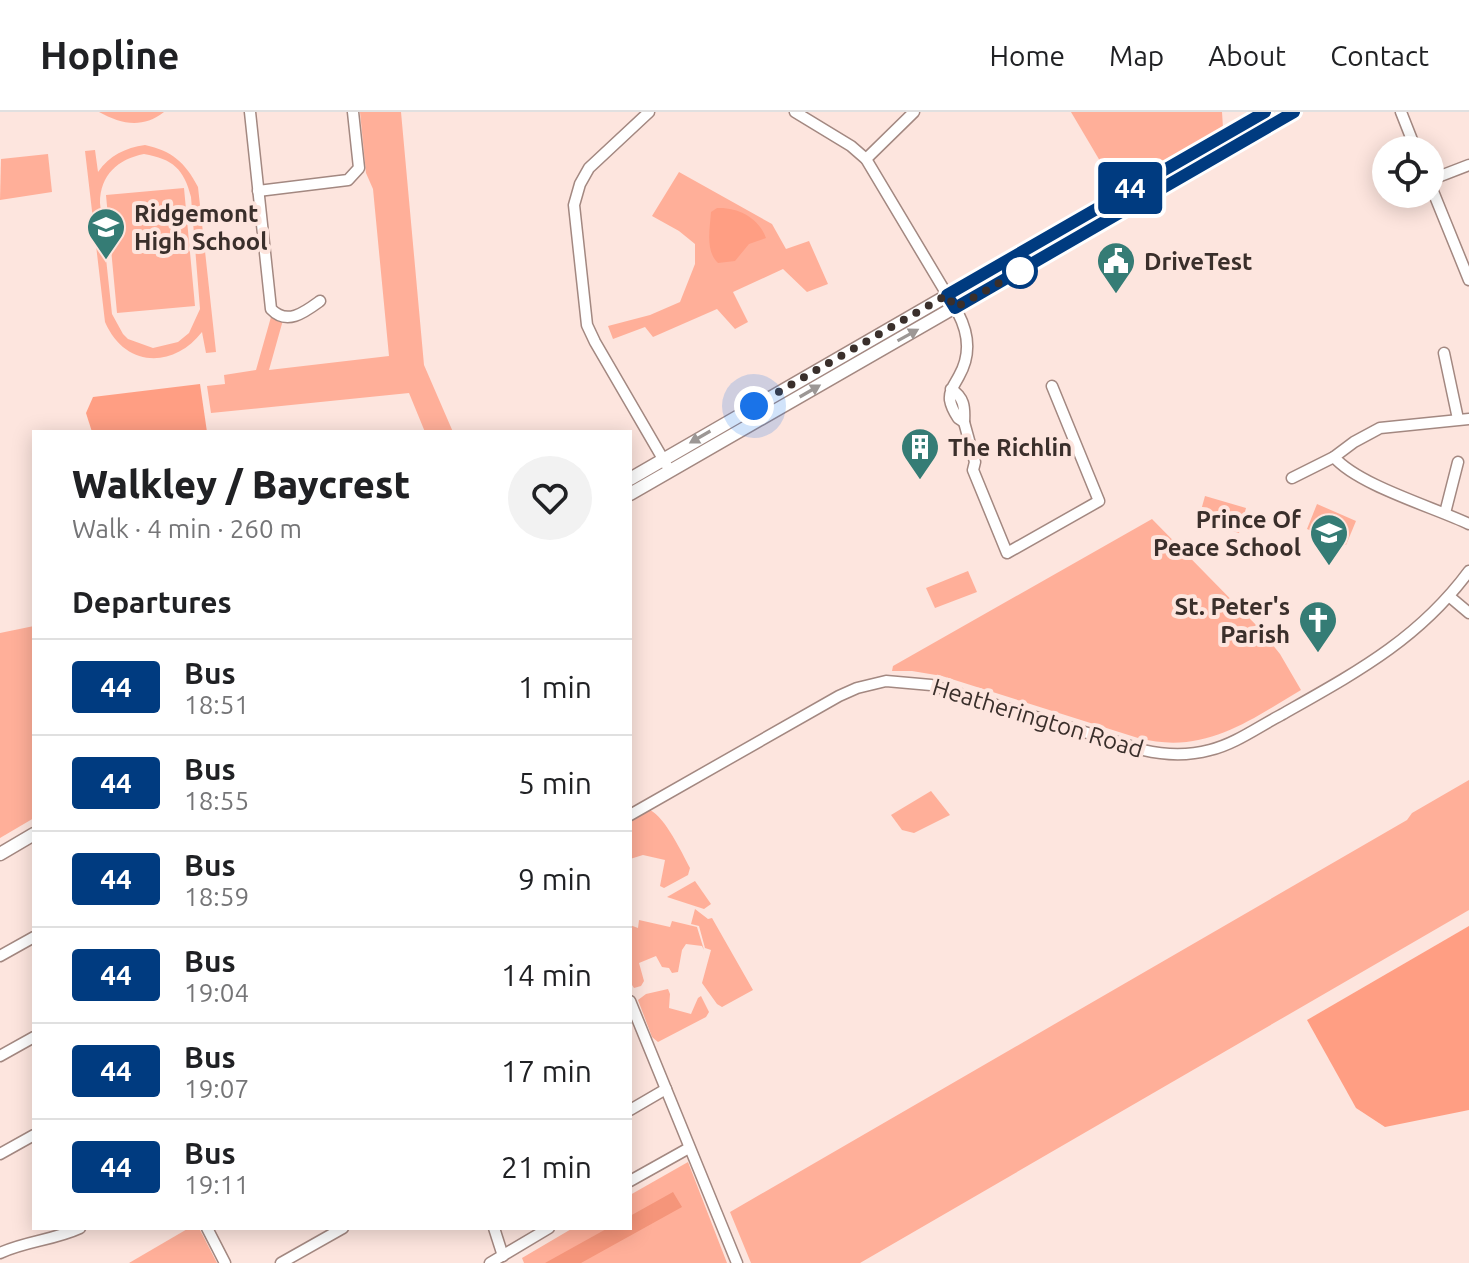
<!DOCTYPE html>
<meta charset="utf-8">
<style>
body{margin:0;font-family:Ubuntu,sans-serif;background:#f2f2f2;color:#202124;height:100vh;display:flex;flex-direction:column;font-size:30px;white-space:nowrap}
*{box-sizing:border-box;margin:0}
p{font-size:26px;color:#757577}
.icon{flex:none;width:44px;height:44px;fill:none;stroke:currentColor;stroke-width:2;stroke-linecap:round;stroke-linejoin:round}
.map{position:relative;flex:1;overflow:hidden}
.panel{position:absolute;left:32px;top:318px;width:600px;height:800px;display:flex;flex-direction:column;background:#fff;border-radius:0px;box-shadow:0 4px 20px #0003}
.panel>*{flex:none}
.badge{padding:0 16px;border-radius:6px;font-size:28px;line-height:52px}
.buttons{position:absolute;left:1372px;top:24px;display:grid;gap:16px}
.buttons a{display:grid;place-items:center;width:72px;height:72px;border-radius:50%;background:#fff;box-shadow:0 4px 20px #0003;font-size:40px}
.you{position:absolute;width:40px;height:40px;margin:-20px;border:6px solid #fff;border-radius:50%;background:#1a73e8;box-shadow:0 0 0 12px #1a73e833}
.map>.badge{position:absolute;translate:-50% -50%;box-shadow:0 0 0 4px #fff}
h2{padding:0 40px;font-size:30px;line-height:72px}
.round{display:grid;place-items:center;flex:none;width:84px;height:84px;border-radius:42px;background:#f2f2f2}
.overview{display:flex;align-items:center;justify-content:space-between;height:136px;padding:0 40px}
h1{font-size:38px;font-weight:800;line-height:60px}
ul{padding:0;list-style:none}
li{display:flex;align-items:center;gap:24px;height:96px;padding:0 40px;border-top:2px solid #e0e0e0}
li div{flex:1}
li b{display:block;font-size:30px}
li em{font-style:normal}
li .badge{min-width:88px;font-weight:700;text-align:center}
header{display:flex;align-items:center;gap:48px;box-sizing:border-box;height:112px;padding:0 40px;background:#fff;border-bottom:2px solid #e0e0e0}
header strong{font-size:38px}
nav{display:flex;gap:44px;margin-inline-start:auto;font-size:28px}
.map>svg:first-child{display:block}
</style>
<header>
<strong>Hopline</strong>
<nav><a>Home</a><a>Map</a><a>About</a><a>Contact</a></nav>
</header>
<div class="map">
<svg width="1469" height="1151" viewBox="0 0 1469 1151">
<rect width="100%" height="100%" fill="#fde5de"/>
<!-- green -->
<g fill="#ffaf99" fill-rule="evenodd">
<path d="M99,0H164C142,17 121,12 99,0Z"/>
<path d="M360,0H401L424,253L453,320H425L409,281L211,301L207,274L225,272L224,263L256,258L271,205L283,208L269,258L389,244L373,77L366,61Z"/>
<path d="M1071,0H1222L1223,16L1116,76Z"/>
<path d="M145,33C172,39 185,50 198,75L216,240L206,241L202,220C173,257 125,256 105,210L85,39L95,38L98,60C110,43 125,36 145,33ZM144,42C173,47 184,57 191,85L200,197L189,221L178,230L153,236L128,227L123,222L112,202L100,91C100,63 118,47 144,42Z"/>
<path d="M48,42L52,80L0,88L1,47Z"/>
<path d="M679,60L772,112L786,137L809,129L828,172L807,180L783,157L733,180L748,210L735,217L717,197L653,225L645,215L613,227L608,214L650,203L680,190L695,152V132L679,119L652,104Z"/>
<path d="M184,76L195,194L117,201L106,83Z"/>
<path d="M1205,384L1246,396L1239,421L1198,409Z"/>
<path d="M1317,392L1356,409L1346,433L1307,417Z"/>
<path d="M1152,407L1259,516L1280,542L1301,578C1247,610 1204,643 1138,626L942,564L912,559H892L893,554Z"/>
<path d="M968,459L977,480L935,496L926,476Z"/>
<path d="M34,514V706L0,726V521Z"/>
<path d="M1469,668V798L860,1151H751L730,1100L1407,708L1412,701Z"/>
<path d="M931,679L950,703L914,721L902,718L891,703Z"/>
<path d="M650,698C665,705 682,741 690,756L688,763L664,776L660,774L665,748L643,743L630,747V710Z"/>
<path d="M695,769L711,792L704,797L667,785Z"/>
<path d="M695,797L708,807L712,806L753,878L722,895L717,892L702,871L711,838L705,836L699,814L691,812Z"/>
<path d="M639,808L670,815L672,809L697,815L704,838L702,834L686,832L682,838L678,860L672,861L669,856L662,855L656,844L639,851L644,869L641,874L634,876L630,870V813L638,816Z"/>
<path d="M668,877L670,882L669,896L691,902L698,886L701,884L709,900L706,905L658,930L652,925L638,888L646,882Z"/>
<path d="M688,1050L727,1151H524L522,1146L573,1116H630V1083Z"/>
<path d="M189,1116H199L217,1151H129Z"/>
</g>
<!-- forest -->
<g fill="#ff9e83">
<path d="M717,96C738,95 759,106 766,126L749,132L735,149L718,151C705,139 710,116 711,100Z"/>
<path d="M200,272L207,320H92L86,301L93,285Z"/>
<path d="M1469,814V998L1385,1015L1356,996L1307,908Z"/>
</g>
<!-- water -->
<path fill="#f5957a" d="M673,1080L682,1095L581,1151H545L608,1116H630V1104Z"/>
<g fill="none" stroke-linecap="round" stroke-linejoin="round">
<!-- minor casing -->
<g stroke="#a38881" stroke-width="13">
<g id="minor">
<path d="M250,0L271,197C287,214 305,200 320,189"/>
<path d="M649,0L589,56L580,72L574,93L587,213L595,230L670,359"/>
<path d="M795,0L851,34L866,47L958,201C969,222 971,243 959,264C955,272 949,278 950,288C951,294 954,300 958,306L964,310C965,295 964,285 951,277"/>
<path d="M1401,0L1416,38"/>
<path d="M866,47L914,0"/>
<path d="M1430,68L1469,53"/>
<path d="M1430,72L1469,168"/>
<path d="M258,79L348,68L359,56L353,0"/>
<path d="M1444,241L1458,307"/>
<path d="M964,310L975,350L973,358L1007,441L1099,389L1052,274"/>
<path d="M1334,345C1358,373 1433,395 1469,412"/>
<path d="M1292,366L1334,345L1354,330L1380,316L1469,307"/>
<path d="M1445,401L1458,350"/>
<path d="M1450,485L1469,501"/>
<path d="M630,703L839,584L857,576L886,569L931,573L1143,638C1164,643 1188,644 1210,638C1235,632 1258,615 1281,603C1355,561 1418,528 1469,459"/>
<path d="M0,844L34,825"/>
<path d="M630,889L737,1151"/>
<path d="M0,944L34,925"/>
<path d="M630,998L666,977"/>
<path d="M0,1042L34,1023"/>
<path d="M630,1069L689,1036"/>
<path d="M207,1116L225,1151"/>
<path d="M494,1116L503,1144"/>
<path d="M0,1141C26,1129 54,1128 80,1116"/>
<path d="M281,1151L343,1116"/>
<path d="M490,1151L549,1116"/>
</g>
</g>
<!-- major casing -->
<g stroke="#a38881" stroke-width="15">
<g id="major">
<path d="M630,367L1265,0"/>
<path d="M630,382L1294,0"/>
<path d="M0,742L34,722"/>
</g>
</g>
<!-- minor -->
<use href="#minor" stroke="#fff" stroke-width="10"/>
<!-- major -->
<use href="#major" stroke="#fff" stroke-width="12"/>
</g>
<!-- one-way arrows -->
<defs><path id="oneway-solid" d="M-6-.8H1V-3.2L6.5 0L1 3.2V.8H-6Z" transform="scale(2)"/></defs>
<g fill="#9c9795">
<use href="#oneway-solid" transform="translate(908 223) rotate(-29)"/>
<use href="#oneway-solid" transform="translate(810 279) rotate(-30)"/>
<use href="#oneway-solid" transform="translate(700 325) rotate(150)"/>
</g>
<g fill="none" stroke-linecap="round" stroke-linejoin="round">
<!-- line casing -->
<g stroke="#fff" stroke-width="18">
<path id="line" d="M1265,0L947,183L955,196L1294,0"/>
</g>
<!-- line -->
<use href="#line" stroke="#003b80" stroke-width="12"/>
<!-- walk -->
<path stroke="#3a2f2b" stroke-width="8" stroke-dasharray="0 14.4" d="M754,294L947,183L955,196L1022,158L1020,159"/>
</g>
<!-- icons -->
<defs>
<g id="school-pin" transform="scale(2)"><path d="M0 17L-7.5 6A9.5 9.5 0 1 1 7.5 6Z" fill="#357c75" stroke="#fde5de"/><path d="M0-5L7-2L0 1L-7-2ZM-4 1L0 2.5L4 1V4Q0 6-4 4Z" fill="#fff"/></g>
<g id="civic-pin" transform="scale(2)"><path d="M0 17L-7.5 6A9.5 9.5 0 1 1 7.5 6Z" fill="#357c75" stroke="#fde5de"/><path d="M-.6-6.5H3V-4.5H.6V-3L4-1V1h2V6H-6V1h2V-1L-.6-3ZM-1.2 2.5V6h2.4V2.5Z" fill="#fff"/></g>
<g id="building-pin" transform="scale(2)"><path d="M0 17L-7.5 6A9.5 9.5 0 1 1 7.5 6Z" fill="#357c75" stroke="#fde5de"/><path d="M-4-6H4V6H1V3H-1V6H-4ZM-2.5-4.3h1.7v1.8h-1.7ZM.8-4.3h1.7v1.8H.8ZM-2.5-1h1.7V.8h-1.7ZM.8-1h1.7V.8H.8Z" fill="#fff"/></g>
<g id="church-pin" transform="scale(2)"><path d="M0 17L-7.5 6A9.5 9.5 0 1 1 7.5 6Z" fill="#357c75" stroke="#fde5de"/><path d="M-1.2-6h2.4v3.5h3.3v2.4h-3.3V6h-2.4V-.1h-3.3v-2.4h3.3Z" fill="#fff"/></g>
</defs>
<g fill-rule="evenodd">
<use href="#school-pin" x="106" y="115"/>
<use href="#civic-pin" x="1116" y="149"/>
<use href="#building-pin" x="920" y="335"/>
<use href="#school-pin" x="1329" y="421"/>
<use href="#church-pin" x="1318" y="508"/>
</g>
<!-- markers -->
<circle fill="#fff" stroke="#003b80" stroke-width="4" cx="1020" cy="159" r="16"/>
<g text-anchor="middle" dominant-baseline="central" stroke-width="8" stroke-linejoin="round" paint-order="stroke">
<!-- poi labels -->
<g font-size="24" font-weight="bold" fill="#3a2f2b" stroke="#fde5de" text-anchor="start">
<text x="134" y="101">Ridgemont<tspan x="134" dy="28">High School</tspan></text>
<text x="1144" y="149">DriveTest</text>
<text x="948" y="335">The Richlin</text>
<text x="1301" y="407" text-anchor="end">Prince Of<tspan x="1301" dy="28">Peace School</tspan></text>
<text x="1290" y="494" text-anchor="end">St. Peter's<tspan x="1290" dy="28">Parish</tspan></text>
</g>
<!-- street labels -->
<g font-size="24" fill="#3a2f2b" stroke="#fde5de">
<text transform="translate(1038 606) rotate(17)">Heatherington Road</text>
</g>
</g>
</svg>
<div class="buttons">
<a><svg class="icon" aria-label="locate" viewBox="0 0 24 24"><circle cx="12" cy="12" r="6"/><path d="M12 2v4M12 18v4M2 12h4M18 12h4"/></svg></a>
</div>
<div class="you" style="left:754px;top:294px"></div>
<b class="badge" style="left:1130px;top:76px;background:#003b80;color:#fff">44</b>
<section class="panel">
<div class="overview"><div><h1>Walkley / Baycrest</h1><p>Walk · 4 min · 260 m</p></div><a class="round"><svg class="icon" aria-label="heart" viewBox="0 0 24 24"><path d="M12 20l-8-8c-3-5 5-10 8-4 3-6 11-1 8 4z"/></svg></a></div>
<h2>Departures</h2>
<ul>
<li><span class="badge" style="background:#003b80;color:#fff">44</span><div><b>Bus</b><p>18:51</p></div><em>1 min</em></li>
<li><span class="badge" style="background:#003b80;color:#fff">44</span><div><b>Bus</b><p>18:55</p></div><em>5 min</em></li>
<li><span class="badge" style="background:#003b80;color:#fff">44</span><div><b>Bus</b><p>18:59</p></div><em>9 min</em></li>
<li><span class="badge" style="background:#003b80;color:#fff">44</span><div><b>Bus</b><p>19:04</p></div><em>14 min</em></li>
<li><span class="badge" style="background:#003b80;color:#fff">44</span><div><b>Bus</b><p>19:07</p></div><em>17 min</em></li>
<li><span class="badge" style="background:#003b80;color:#fff">44</span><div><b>Bus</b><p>19:11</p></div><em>21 min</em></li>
</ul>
</section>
</div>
